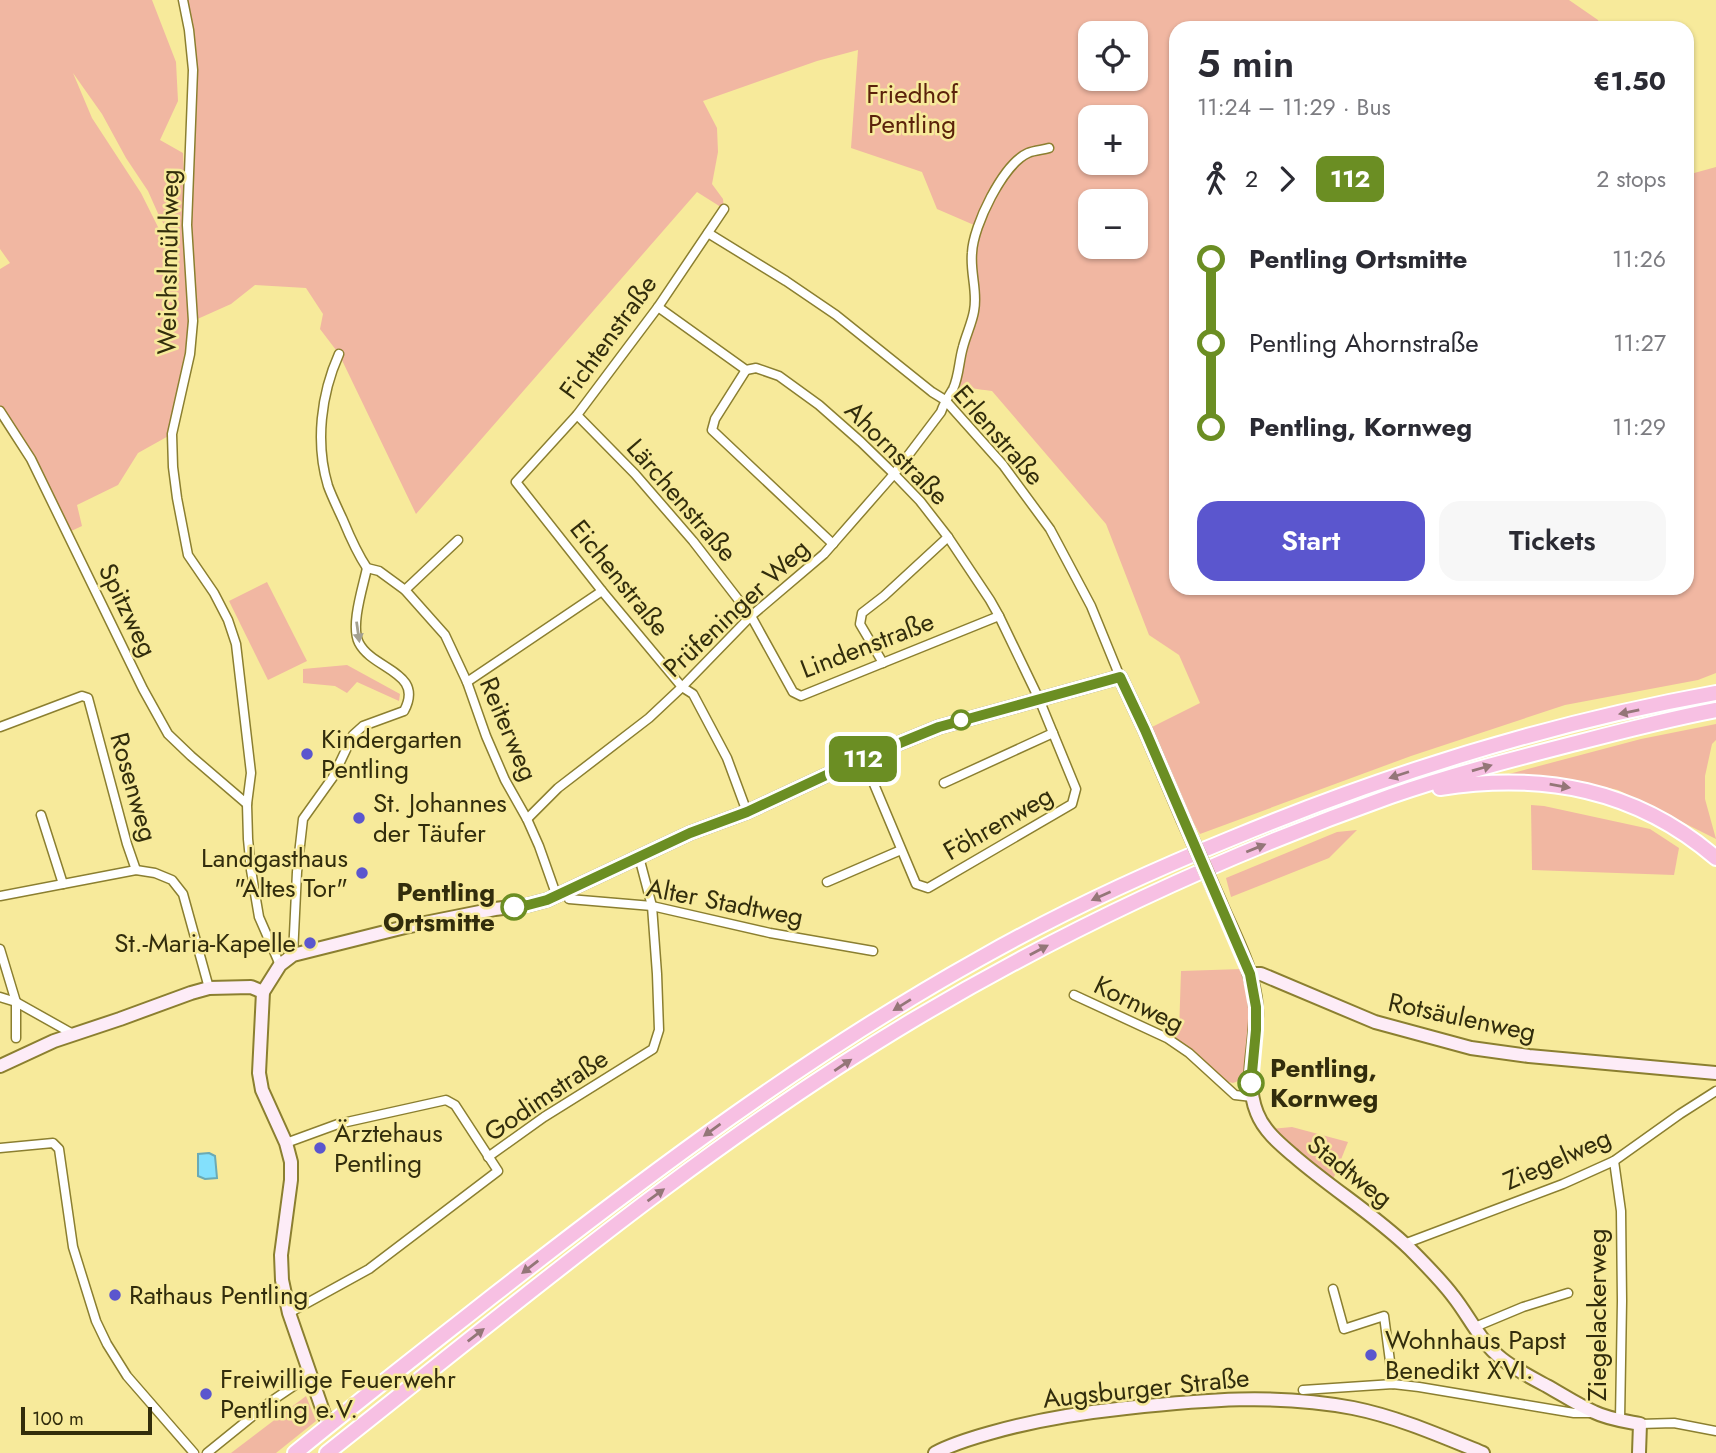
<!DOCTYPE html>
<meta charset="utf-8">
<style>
body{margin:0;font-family:Jost,sans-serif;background:#f7f7f7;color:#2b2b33;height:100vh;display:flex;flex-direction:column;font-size:26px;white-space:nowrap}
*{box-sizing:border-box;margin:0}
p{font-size:23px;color:#7c7c81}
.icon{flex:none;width:38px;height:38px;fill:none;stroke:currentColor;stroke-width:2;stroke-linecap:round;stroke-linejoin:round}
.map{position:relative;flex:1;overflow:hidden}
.sheet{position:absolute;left:1169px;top:21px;width:525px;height:574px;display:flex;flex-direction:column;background:#fff;border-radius:21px;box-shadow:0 2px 5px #0004}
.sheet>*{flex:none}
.badge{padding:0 14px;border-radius:10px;font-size:24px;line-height:46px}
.controls{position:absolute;left:1078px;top:21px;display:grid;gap:14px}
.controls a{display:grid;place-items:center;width:70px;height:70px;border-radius:14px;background:#fff;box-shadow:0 2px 5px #0004;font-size:35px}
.scale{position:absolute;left:21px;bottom:18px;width:131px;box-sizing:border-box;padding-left:7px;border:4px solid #322d0c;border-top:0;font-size:19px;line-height:24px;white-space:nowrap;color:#322d0c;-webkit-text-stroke:5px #f7ea9b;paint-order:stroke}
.map>.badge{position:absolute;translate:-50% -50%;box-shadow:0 0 0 4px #fff}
.legs{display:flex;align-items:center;gap:10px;height:77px;padding:0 28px;font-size:23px}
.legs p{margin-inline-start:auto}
.head{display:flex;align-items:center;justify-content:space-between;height:119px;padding:0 28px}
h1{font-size:38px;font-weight:600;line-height:52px}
.action{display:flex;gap:14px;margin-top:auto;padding:14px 28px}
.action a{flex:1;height:80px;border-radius:21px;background:#5b56ce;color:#fff;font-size:28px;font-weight:600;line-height:80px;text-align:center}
.action a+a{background:#f7f7f7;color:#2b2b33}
ul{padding:0 28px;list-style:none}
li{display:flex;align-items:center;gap:24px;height:84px;font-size:26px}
li i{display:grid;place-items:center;width:10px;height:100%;margin:0 9px;background:currentColor}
li i::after{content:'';width:18px;height:18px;margin:-9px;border:5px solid;border-radius:50%;background:#fff}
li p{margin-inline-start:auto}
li:first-child i{background:linear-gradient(#0000 50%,currentColor 0)}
li:last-child i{background:linear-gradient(currentColor 50%,#0000 0)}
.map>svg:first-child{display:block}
</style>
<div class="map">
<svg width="1716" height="1453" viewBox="0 0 1716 1453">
<rect width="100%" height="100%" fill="#f7ea9b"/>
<!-- green -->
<g fill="#f1b7a2" fill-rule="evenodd">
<path d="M0,0H152L176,62L178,101L160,140L183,153L186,215L193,70L183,0H1569L1598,20L1601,28H1176V588H1687V175L1716,167V673L1698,680L1565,705L1411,756L1200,834L1186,810L1150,728L1200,703L1179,655L1149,635L1106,524L992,391C970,389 961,383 945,400L974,304L970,254L974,225L937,209L922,172L851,148L858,50L817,61L703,101L717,128L718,152L712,184L723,199L724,209L697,192L416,514L339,354L320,329L323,314L306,288L255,285L231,304L193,321L172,434L138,453L118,485L77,505L82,526L67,533L31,459L0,411V269L10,263L0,249ZM1090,33H1136V79H1090ZM73,73L102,114L126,158L148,191L160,218L172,237L180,231L167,245L141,193L92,118ZM1090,117H1136V163H1090ZM1090,201H1136V247H1090Z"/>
<path d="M267,582L307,661L268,680L229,601Z"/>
<path d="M347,665L400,694L399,701L357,682L347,693L335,686L303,683V669Z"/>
<path d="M1716,724V740L1712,744L1705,776V799L1716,839L1618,790L1556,777L1505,775L1641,739Z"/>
<path d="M1531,805L1544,806L1650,829L1679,848L1674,875L1532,870Z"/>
<path d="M1357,830L1329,858L1231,897L1226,878L1337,832Z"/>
<path d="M1242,969L1251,1012L1244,1073L1241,1080L1233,1083L1225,1081L1170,1034L1179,1033L1181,971Z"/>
<path d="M1292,1127L1348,1142L1332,1182L1271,1129Z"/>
<path d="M306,1396L316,1421L276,1453H231Z"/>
</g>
<!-- water -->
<path fill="#83e0fc" stroke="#6baab4" stroke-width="2" d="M209,1153L215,1156L217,1178L205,1179L198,1176V1154Z"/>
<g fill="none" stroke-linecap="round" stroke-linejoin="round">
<!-- street casing -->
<g stroke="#8b7f30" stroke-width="11">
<g id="street">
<path d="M183,0L189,30L193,70L187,225L193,321L190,354L172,434L173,467L177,498L188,555L214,593L228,620L236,644L251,773L247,804L248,839L251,870L259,917L280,965"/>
<path d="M724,209L658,307L577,415L516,482L602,591L682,687L693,694L727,758L747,812"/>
<path d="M708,233L786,281L836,315L932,392L945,400L1003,465L1050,529L1091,606L1120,677"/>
<path d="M658,307L746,370L756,368L779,376L819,405L861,442L894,474L920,501L948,537L990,600L999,616L1039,699L1076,789L1072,804L928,888L916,884L863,758"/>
<path d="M339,354C321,394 315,443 328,486C332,497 338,509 343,520C350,537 357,553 367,568L379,571L405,590L445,635L467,682L486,736L505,780L527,819L539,846L556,894"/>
<path d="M746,370L715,419L712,430L833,544"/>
<path d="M0,411L31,459L143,689L168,734L191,756L247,804"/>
<path d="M577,415L635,474L693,541L751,616L793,692L801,696L999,616"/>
<path d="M405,590L458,540"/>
<path d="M883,663L860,624L862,613L884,596L948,537"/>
<path d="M467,682L602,591"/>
<path d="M0,727L82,696L88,698L127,844L136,870"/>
<path d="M944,783L1053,733"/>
<path d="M41,815L63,884"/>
<path d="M527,819L558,788L649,718L682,687L751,616L824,554L894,474L941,412C944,403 948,397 953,389C959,377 959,360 963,347C966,335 972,323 974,311C978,292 970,273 972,253C973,226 1003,164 1028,153C1035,150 1043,150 1049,148"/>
<path d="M827,882L901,850"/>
<path d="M0,896L136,870L155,873L172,880L183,894L209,988"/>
<path d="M569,899L652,906L770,933L873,951"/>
<path d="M0,949L16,1002V1038"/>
<path d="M293,955L297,872L303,819L333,777L353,735L363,726L404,711C425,672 373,670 359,643C350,626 363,587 367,568"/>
<path d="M1074,995L1167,1038L1189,1053L1235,1095L1252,1097"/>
<path d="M0,997L16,1002L73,1034"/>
<path d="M286,1143L338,1124L446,1100L455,1105L498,1171L369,1269L289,1313"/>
<path d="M0,1148L53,1143L59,1149L73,1247L96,1321L107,1344L127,1376L194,1453"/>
<path d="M488,1157L544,1117L653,1049L659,1030L657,974L652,906L639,857"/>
<path d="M1614,1161L1621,1211L1622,1301L1620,1420"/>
<path d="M1404,1244L1563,1184L1614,1161L1680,1114L1716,1091"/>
<path d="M1333,1289L1344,1329L1384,1316L1393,1384"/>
<path d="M1475,1327L1523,1307L1568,1293"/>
<path d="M1303,1390L1393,1384L1419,1387L1574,1413H1591"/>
<path d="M1640,1424L1674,1423L1716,1431"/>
<path d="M207,1453L270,1402L310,1375"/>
</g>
</g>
<!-- secondary casing -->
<g stroke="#8b7f30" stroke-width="16">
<g id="secondary">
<path d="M1220,903C1234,936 1254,971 1256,1008C1258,1043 1243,1079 1257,1113C1264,1131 1280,1144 1294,1156C1332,1189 1375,1215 1410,1249C1425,1264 1441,1280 1453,1296C1469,1316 1481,1343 1502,1359C1516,1370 1532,1378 1547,1386C1563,1395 1578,1405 1594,1412C1608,1419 1624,1421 1640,1424L1639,1453"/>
<path d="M1250,974H1261L1375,1022L1471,1048L1529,1056L1716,1073"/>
<path d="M0,1066L54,1041L120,1019L191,993L209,988L251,987L263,992"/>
<path d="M325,1417L289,1313L282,1280L281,1255L291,1180V1162L286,1143L262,1090L259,1073L263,992L280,965L293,955L405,927L495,909L528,905L547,900L690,833L747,812L863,758L939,727L1120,677L1145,730L1183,819"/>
<path d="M935,1453C952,1444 972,1438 990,1433C1035,1420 1079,1413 1126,1408C1202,1400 1276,1393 1353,1408C1398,1417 1441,1436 1483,1453"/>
</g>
</g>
<!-- highway casing -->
<g stroke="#fff" stroke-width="18">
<g id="highway">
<path d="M1440,788C1543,772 1636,789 1716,858"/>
<path d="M295,1453C361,1399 428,1347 494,1295C649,1174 807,1055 979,959C1060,913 1144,874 1230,839C1386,774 1549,723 1716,693"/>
<path d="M327,1453C517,1303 704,1145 913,1020C1064,930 1225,855 1391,796C1451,775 1514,759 1576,743C1622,731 1669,719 1716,710"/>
</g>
</g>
<!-- street -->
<use href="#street" stroke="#fff" stroke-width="8"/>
<!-- secondary -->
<use href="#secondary" stroke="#fdecf7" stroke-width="12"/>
<!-- highway -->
<use href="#highway" stroke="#f7c0e3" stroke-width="14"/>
<!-- secondary-bridge casing -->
<g stroke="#8b7f30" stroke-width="16" stroke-linecap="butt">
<path id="secondary-bridge" d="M1183,819L1220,903"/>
</g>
<!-- secondary-bridge -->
<use href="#secondary-bridge" stroke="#fdecf7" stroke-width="12"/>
</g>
<!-- one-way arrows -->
<defs><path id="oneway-solid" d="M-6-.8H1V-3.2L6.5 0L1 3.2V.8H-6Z" transform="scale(1.75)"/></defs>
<use fill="#a3a092" href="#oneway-solid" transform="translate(358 632) rotate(82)"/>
<g fill="#947678">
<use href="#oneway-solid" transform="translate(1629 712) rotate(168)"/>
<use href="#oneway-solid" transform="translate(1482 768) rotate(-16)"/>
<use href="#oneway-solid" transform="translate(1399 775) rotate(162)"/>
<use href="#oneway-solid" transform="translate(1560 786) rotate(10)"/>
<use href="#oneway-solid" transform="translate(1256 848) rotate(-22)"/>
<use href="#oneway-solid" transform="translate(1101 896) rotate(156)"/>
<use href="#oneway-solid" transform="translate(1039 950) rotate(-28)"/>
<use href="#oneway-solid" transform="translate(902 1005) rotate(148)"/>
<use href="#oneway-solid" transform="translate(843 1065) rotate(-34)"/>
<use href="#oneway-solid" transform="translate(712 1130) rotate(144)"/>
<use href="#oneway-solid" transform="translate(656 1195) rotate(-36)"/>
<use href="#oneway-solid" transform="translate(530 1267) rotate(142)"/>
<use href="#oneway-solid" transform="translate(476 1335) rotate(-38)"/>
</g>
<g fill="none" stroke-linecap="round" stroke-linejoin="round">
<!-- line-1 casing -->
<g stroke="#fff" stroke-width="16">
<path id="line-1" d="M514,907L528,905L547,900L690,833L747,812L863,758L939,727L1120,677L1145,730L1250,974L1256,1007V1030L1251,1083"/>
</g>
<!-- line-1 -->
<use href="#line-1" stroke="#6b8e23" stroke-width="10"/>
</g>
<!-- markers -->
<g fill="#fff" stroke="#6b8e23" stroke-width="3.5">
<circle cx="961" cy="720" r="9"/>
<circle cx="514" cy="907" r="12"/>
<circle cx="1251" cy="1083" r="12"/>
</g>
<g fill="#5b56ce" stroke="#f7ea9b" stroke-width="2.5">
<circle cx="307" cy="754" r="7"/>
<circle cx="359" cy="818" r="7"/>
<circle cx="362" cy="873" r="7"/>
<circle cx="310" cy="943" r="7"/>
<circle cx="320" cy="1148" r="7"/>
<circle cx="115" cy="1295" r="7"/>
<circle cx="1371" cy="1355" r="7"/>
<circle cx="206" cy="1394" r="7"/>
</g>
<g text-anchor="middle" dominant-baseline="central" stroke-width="5" stroke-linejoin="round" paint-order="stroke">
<!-- park labels -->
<g font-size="26" fill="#5b220b" stroke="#f7ea9b">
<text x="912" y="94">Friedhof<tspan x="912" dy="30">Pentling</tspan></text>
</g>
<!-- street labels -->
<g font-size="26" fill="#322d0c" stroke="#f7ea9b">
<text transform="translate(168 262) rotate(-89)">Weichslmühlweg</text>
<text transform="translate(608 337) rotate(-54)">Fichtenstraße</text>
<text transform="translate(999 435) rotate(49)">Erlenstraße</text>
<text transform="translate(897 453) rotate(45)">Ahornstraße</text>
<text transform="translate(682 500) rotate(49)">Lärchenstraße</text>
<text transform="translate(620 578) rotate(51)">Eichenstraße</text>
<text transform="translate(736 608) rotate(-43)">Prüfeninger Weg</text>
<text transform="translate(128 610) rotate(64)">Spitzweg</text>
<text transform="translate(867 645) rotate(-21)">Lindenstraße</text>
<text transform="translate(509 729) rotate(67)">Reiterweg</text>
<text transform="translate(134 787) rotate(74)">Rosenweg</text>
<text transform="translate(998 823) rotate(-30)">Föhrenweg</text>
<text transform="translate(725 902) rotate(11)">Alter Stadtweg</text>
<text transform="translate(1139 1004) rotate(26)">Kornweg</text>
<text transform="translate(1462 1017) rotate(12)">Rotsäulenweg</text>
<text transform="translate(546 1095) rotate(-34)">Godimstraße</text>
<text transform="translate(1557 1159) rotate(-24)">Ziegelweg</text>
<text transform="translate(1350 1171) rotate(38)">Stadtweg</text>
<text transform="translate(1597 1315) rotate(-90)">Ziegelackerweg</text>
<text transform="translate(1146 1388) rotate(-6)">Augsburger Straße</text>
</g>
<!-- poi labels -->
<g font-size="26" fill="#322d0c" stroke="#f7ea9b" text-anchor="start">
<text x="321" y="739">Kindergarten<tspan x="321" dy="30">Pentling</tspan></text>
<text x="373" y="803">St. Johannes<tspan x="373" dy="30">der Täufer</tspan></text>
<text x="348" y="858" text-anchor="end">Landgasthaus<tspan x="348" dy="30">"Altes Tor"</tspan></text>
<text x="296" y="943" text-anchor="end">St.-Maria-Kapelle</text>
<text x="334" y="1133">Ärztehaus<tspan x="334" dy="30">Pentling</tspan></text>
<text x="129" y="1295">Rathaus Pentling</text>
<text x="1385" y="1340">Wohnhaus Papst<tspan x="1385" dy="30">Benedikt XVI.</tspan></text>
<text x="220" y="1379">Freiwillige Feuerwehr<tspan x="220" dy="30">Pentling e.V.</tspan></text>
</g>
<!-- stop labels -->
<g font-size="26" font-weight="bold" fill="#322d0c" stroke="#f7ea9b" text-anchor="end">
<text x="495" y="892">Pentling<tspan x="495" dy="30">Ortsmitte</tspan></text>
<text x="1270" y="1068" text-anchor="start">Pentling,<tspan x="1270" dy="30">Kornweg</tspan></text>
</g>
</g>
</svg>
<div class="controls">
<a><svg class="icon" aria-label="locate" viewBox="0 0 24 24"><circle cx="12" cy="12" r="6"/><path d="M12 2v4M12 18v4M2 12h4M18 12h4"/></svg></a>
<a>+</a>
<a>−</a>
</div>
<div class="scale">100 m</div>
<b class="badge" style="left:863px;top:759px;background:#6b8e23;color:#fff">112</b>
<section class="sheet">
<div class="head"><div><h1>5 min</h1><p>11:24 – 11:29 · Bus</p></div><b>€1.50</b></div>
<div class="legs"><svg class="icon" aria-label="walk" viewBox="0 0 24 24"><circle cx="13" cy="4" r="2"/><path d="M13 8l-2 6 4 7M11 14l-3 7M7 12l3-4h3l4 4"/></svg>2<svg class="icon" aria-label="forward" viewBox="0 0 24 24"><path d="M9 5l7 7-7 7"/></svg><b class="badge" style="background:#6b8e23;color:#fff">112</b><p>2 stops</p></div>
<ul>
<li><i style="color:#6b8e23"></i><b>Pentling Ortsmitte</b><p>11:26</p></li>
<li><i style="color:#6b8e23"></i><span>Pentling Ahornstraße</span><p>11:27</p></li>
<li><i style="color:#6b8e23"></i><b>Pentling, Kornweg</b><p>11:29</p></li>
</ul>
<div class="action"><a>Start</a><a>Tickets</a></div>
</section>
</div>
